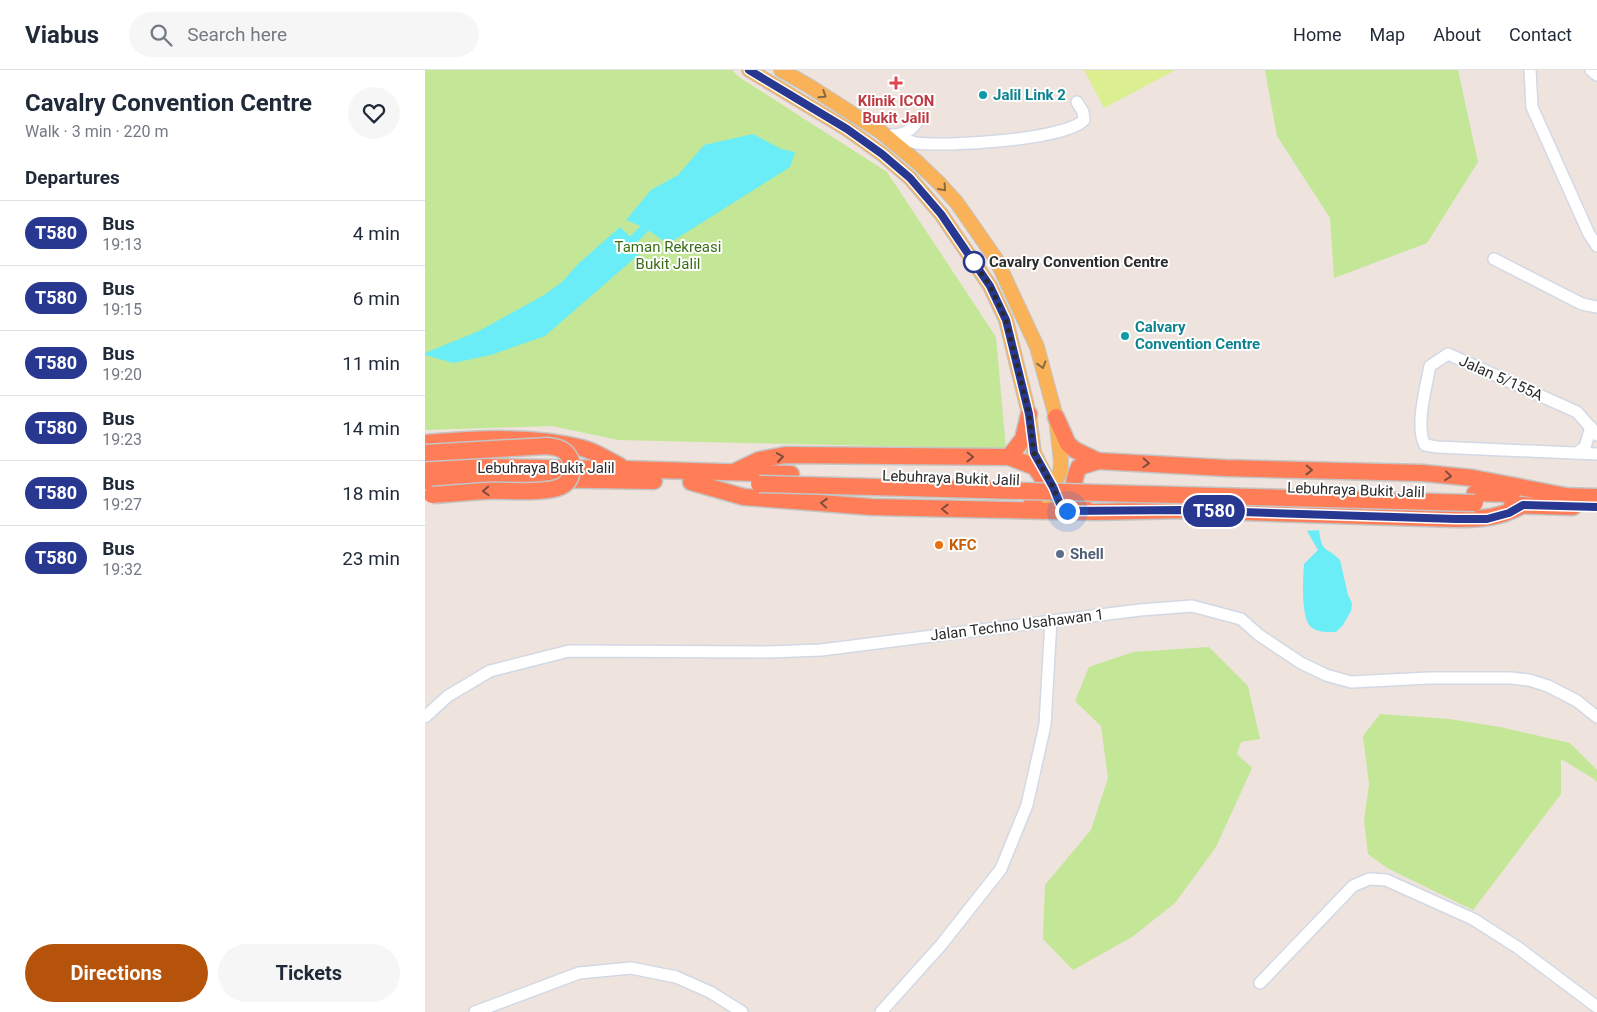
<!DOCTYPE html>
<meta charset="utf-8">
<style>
body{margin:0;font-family:Roboto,sans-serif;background:#f6f6f7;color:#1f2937;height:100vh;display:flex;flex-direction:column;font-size:19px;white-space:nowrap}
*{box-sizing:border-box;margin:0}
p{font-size:16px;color:#747a83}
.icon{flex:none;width:28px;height:28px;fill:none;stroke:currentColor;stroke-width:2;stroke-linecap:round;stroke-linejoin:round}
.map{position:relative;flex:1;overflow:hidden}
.panel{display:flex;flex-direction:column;background:#fff;width:425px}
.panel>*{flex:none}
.badge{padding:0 10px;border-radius:16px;font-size:18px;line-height:32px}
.you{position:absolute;width:25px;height:25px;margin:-12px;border:4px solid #fff;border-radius:50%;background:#1a73e8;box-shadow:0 0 0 8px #1a73e833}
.map>.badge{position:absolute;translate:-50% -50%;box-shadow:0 0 0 2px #fff}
h2{padding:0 25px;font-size:19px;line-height:45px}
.round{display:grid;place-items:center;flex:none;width:52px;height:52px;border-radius:26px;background:#f6f6f7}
.summary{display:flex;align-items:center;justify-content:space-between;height:85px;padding:0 25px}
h1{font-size:24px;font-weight:700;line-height:38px}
.primary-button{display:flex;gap:10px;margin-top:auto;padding:10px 25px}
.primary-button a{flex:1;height:58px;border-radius:30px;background:#b45309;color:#fff;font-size:20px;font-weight:700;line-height:58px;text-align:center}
.primary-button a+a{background:#f6f6f7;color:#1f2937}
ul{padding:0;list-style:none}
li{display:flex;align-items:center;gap:15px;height:65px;padding:0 25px;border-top:1px solid #e0e1e3}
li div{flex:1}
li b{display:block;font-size:19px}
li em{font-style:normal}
li .badge{min-width:55px;font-weight:700;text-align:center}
header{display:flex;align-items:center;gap:30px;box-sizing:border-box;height:70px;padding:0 25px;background:#fff;border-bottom:1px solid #e0e1e3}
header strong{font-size:24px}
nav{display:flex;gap:28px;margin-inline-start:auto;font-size:18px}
.search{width:350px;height:45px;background:#f6f6f7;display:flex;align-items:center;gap:12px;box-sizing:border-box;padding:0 18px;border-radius:28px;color:#747a83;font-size:19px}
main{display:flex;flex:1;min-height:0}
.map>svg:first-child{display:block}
</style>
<header>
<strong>Viabus</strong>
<div class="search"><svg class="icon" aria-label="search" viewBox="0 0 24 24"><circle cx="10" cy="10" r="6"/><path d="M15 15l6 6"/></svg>Search here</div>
<nav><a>Home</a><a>Map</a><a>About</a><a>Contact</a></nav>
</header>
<main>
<section class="panel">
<div class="summary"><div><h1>Cavalry Convention Centre</h1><p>Walk · 3 min · 220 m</p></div><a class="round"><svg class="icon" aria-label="heart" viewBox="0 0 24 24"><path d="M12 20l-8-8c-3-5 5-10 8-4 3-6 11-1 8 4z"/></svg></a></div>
<h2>Departures</h2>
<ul>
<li><span class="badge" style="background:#283890;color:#fff">T580</span><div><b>Bus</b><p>19:13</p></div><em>4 min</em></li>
<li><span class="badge" style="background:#283890;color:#fff">T580</span><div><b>Bus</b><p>19:15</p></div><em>6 min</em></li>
<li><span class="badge" style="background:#283890;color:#fff">T580</span><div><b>Bus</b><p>19:20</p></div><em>11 min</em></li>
<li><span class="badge" style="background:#283890;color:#fff">T580</span><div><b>Bus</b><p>19:23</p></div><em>14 min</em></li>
<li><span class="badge" style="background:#283890;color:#fff">T580</span><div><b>Bus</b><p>19:27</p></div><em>18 min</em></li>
<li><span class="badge" style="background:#283890;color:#fff">T580</span><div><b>Bus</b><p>19:32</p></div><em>23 min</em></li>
</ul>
<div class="primary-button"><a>Directions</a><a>Tickets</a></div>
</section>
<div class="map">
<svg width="1172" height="942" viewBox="0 0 1172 942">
<rect width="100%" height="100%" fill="#eee3dd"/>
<!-- green -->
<g fill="#c3e796">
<path d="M0,0H307L314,7L462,102L571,267L581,379L193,370L127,356L0,360Z"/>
<path d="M840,0H1033L1053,92L1002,173L909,208L905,148L852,66Z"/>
<path d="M784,577L823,616L835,669L816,672L812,684L827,698L791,777L750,833L707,867L648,900L618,869L620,815L666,760L683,708L676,656L650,631L664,597L708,582Z"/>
<path d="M955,644L1024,649L1075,657L1145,673L1172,700V712L1169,709L1136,689V724L1048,840L962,798L943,784L939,751L944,714L938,666Z"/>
</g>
<!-- pitch -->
<path fill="#dbef91" d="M659,0H749V1L679,38Z"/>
<!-- water -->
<g fill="#6aedf6">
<path d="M328,64L356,79L370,82L365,97L243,174L220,158L201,150L226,120L253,105L279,75Z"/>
<path d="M195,157L219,180L120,266L66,285L28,293L0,285V283L54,261L119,225L137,212L154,193Z"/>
<path d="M894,460C897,485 902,476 915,490L923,525L927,533L926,541L918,555L911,562C903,562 891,563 885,556C876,546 878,507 879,494L893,480L882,461Z"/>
</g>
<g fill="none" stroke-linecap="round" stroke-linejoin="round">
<!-- canal -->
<path stroke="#6aedf6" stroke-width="9" d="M208,170L220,158"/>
<!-- minor casing -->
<g stroke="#d2d9e5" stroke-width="14">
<g id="minor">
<path d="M1105,0L1107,37L1164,164L1172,176"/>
<path d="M1166,0L1172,5"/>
<path d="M467,65C479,65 485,61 492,52"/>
<path d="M469,65C476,68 483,71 491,73C519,77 641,70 659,50L658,42L652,32"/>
<path d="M1069,189L1157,234L1172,237"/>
<path d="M1172,365L1152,342L1023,284L1005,296C1001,316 990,358 1000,375L1012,377L1172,384"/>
<path d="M1152,383L1160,377L1166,357"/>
<path d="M0,647L23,626L65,601L144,581L344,582L396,580L715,540L767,536L816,549L834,565L876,593L901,605L926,612L1004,608H1086L1104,610L1123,616L1152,631L1172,647"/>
<path d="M835,913L928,816L944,809L961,810L1048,849L1092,877L1172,937"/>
<path d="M50,942L154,903L206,898L251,907L285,922L317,942"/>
<path d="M456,942L516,875L576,799L602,735L620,655L626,550"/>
</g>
</g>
<!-- major casing -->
<g stroke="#c4c4c4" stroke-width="16">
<g id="major">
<path d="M324,0L422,59L457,84L485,108L516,144L565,216L581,250L604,344L609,383L635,434L642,441"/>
<path d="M356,0L384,16L456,62L492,92L514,113L532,133L571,189L612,277L631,347L636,392L635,402L621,434L609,440"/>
</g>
</g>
<!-- highway casing -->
<g stroke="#c4c4c4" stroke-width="19">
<g id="highway">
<path d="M631,347L643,374L650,380L673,391L800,398L998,403L1048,408L1141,426"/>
<path d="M0,373C51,369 106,365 157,378C170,381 183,390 195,396"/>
<path d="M584,387L598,369L604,344"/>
<path d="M0,400L55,397L199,399L366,404"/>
<path d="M311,401L334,390L360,385L584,387L610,397L619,410L614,424L607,430"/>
<path d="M0,411L54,408L229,411"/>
<path d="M266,412L319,427L447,437L670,442L757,440L1031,449C1057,449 1075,448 1098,435"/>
<path d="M1050,423L1087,424"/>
<path d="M1132,426L1172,427"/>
<path d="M658,433C647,419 647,413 654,397L673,391"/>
<path d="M1087,435L1148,437"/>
</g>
</g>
<!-- minor -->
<use href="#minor" stroke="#fff" stroke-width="11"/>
<!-- major -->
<use href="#major" stroke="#f9b257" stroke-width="14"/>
<!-- highway -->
<use href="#highway" stroke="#ff7d57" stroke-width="16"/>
<!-- highway-bridge casing -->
<g stroke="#c4c4c4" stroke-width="19" stroke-linecap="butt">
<g id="highway-bridge">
<path d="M0,383L122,376C130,377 138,378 143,385C150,395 148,412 135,417C119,424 81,420 62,421C43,422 25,424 7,425"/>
<path d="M334,414L1050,433"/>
</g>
</g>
<!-- highway-bridge -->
<use href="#highway-bridge" stroke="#ff7d57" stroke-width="16"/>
</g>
<!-- one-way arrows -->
<defs><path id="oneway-chevron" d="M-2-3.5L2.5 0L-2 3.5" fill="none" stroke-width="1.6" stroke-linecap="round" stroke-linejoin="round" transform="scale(1.25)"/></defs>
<g stroke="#88683f">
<use href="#oneway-chevron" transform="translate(398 25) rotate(33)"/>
<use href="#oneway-chevron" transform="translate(518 118) rotate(48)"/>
<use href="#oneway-chevron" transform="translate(617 295) rotate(74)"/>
</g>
<g stroke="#804c3d">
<use href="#oneway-chevron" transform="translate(355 387) rotate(-8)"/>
<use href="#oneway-chevron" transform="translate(545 387) rotate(1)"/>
<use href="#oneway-chevron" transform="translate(721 393) rotate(3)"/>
<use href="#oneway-chevron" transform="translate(884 400) rotate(1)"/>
<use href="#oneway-chevron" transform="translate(1023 406) rotate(6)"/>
<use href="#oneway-chevron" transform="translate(61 421) rotate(177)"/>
<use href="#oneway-chevron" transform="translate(399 433) rotate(-175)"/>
<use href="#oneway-chevron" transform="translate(520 439) rotate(-179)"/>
</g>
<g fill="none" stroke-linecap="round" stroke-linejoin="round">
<!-- line casing -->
<g stroke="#fff" stroke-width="11">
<path id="line" d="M324,0L422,59L457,84L485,108L516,144L565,216L581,250L604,344L609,383L628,417L635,434L642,441L757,440L1031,449H1062L1084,443L1098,435L1172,437"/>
</g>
<!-- line -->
<use href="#line" stroke="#283890" stroke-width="8"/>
<!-- walk -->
<path stroke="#2b2b2b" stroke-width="5" stroke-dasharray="0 9" d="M549,192L545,187L565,216L581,250L604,344L609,383L628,417L635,434L642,441"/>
</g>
<!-- markers -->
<path fill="#e0444e" stroke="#fff" stroke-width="2" d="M468.5 5.5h5v5h5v5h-5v5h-5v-5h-5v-5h5z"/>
<g fill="#0f9aa8" stroke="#fff" stroke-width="2">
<circle cx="558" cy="25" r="5"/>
<circle cx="700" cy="266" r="5"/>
</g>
<circle fill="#fff" stroke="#283890" stroke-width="2.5" cx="549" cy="192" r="10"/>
<circle fill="#e8710a" stroke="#fff" stroke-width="2" cx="514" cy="475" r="5"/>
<circle fill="#5c6f8a" stroke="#fff" stroke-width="2" cx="635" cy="484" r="5"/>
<g text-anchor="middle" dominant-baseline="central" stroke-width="4" stroke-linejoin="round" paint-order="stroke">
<!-- culture labels -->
<g font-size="15" font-weight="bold" fill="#0d838f" stroke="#fff" text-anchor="start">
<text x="568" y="25">Jalil Link 2</text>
<text x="710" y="257">Calvary<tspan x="710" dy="17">Convention Centre</tspan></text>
</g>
<!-- health labels -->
<g font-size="15" font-weight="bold" fill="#be3a42" stroke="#fff">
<text x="471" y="31">Klinik ICON<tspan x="471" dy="17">Bukit Jalil</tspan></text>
</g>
<!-- park labels -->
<g font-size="15" fill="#3a6e16" stroke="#fff">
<text x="243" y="177">Taman Rekreasi<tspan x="243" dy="17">Bukit Jalil</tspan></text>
</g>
<!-- stop labels -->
<g font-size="15" font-weight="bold" fill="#2b2b2b" stroke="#fff" text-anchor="start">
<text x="564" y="192">Cavalry Convention Centre</text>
</g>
<!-- street labels -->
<g font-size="15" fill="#2b2b2b" stroke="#fff">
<text transform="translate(1076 308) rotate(24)">Jalan 5/155A</text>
<text x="121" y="398">Lebuhraya Bukit Jalil</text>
<text transform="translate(526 408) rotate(2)">Lebuhraya Bukit Jalil</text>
<text transform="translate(931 420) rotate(2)">Lebuhraya Bukit Jalil</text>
<text transform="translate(592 555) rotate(-7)">Jalan Techno Usahawan 1</text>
</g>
<!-- food labels -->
<g font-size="15" font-weight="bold" fill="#c56008" stroke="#fff" text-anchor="start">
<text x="524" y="475">KFC</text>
</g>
<!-- service labels -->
<g font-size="15" font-weight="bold" fill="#4e5e75" stroke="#fff" text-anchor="start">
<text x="645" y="484">Shell</text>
</g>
</g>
</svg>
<div class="you" style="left:642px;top:441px"></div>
<b class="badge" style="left:789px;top:441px;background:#283890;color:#fff">T580</b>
</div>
</main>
